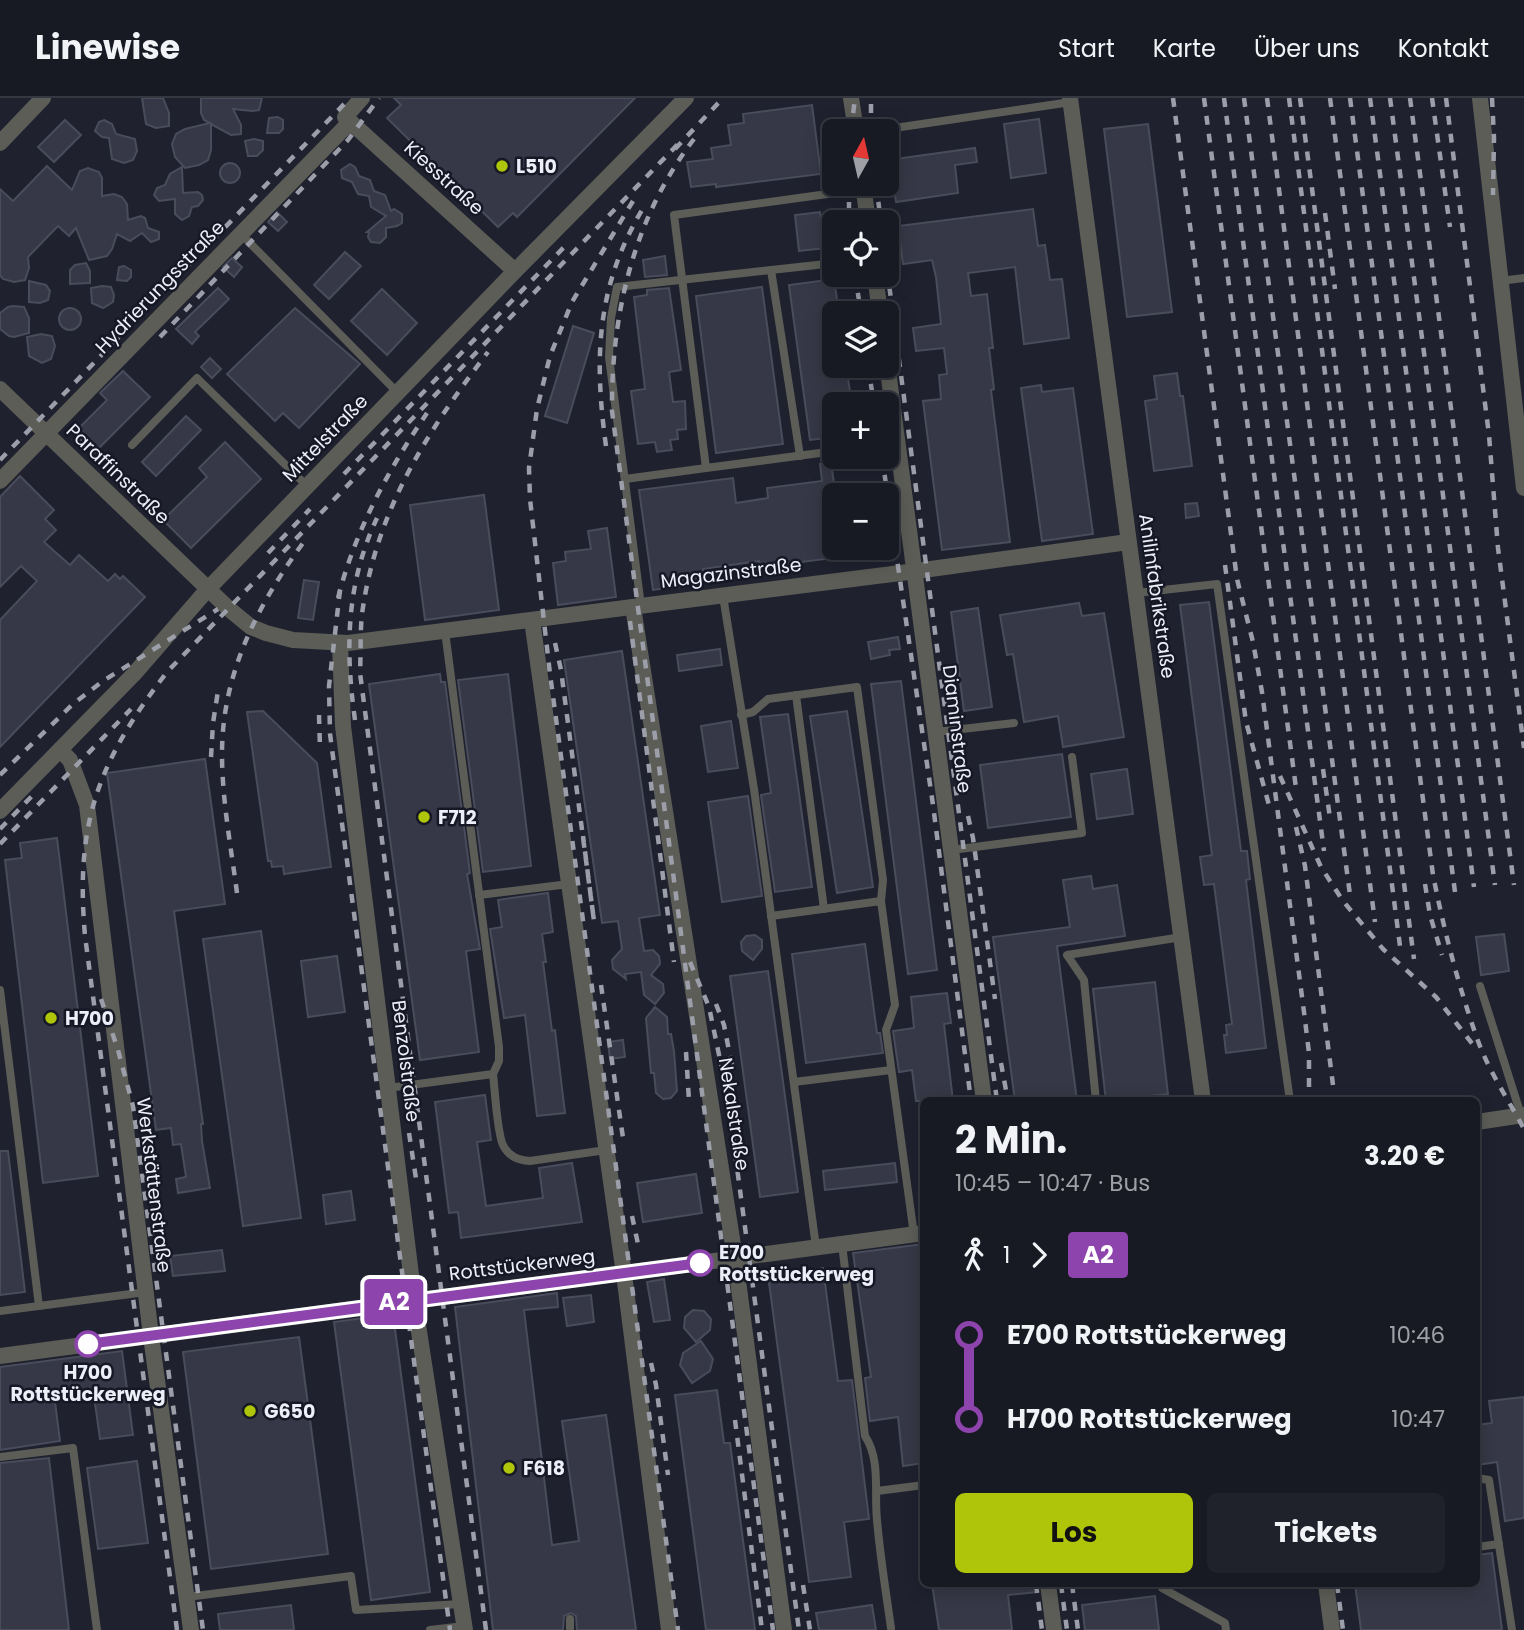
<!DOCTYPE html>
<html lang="de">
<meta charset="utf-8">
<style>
body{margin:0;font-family:Poppins,sans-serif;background:#20222b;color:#f1f3f6;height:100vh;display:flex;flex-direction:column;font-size:26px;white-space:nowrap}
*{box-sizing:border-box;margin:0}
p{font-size:23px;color:#9ea0a6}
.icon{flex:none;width:38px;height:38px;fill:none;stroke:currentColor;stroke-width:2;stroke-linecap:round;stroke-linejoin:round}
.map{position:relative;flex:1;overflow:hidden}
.panel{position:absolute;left:920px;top:999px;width:560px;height:490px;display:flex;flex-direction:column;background:#171923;border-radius:10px;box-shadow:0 4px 18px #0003,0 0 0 2px #363841}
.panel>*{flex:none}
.badge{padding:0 14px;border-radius:5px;font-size:24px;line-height:46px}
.needle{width:46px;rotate:8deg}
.fabs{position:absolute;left:822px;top:21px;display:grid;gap:14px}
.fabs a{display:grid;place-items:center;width:77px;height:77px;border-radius:10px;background:#171923;box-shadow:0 4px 18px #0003,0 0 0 2px #363841;font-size:35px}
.map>.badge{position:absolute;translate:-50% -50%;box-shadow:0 0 0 4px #fff}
.legs{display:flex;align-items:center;gap:10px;height:77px;padding:0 35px;font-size:23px}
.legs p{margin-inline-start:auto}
.summary{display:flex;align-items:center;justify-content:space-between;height:119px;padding:0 35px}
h1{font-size:38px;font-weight:700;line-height:52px}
.action{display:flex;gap:14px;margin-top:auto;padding:14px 35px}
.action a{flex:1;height:80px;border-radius:10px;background:#aec509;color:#111;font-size:28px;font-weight:700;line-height:80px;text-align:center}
.action a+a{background:#20222b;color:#f1f3f6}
ul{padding:0 35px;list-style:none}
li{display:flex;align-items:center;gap:24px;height:84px;font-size:26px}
li i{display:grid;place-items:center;width:10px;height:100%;margin:0 9px;background:currentColor}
li i::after{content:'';width:18px;height:18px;margin:-9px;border:5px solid;border-radius:50%;background:#171923}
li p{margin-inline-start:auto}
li:first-child i{background:linear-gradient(#0000 50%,currentColor 0)}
li:last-child i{background:linear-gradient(currentColor 50%,#0000 0)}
header{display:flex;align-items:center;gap:42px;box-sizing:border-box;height:98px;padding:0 35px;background:#171923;border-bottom:2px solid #363841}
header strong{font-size:33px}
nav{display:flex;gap:38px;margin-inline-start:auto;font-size:24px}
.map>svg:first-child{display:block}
</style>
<header>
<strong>Linewise</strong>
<nav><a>Start</a><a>Karte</a><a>Über uns</a><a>Kontakt</a></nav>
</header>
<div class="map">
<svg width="1524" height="1532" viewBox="0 0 1524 1532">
<rect width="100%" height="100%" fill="#1f212f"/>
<!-- building -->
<g fill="#363847" stroke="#494c5b" stroke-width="2">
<path d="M142,0H163L169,15V28L156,30L146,26Z"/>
<path d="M201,0H262L259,12L252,13L233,11L241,27V36L231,37L211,26V52L208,62L199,67L185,70L175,59L172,46L176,36L185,31L210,25L204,22L201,15Z"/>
<path d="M394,0H635L517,119L513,115L498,129L387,20L401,7Z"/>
<path d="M812,7L821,76L716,89V86L691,89L687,64L713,61L711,50L731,47L728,27L744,25L743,16Z"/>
<path d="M278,19L283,22V31L279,35H267L269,20Z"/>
<path d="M1039,21L1046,75L1011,80L1004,26Z"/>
<path d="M65,22L81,37L54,64L38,49Z"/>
<path d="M104,22L112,26L116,36L135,41L137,53L133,62L124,65L112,61L109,40L102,39L95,33L99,24Z"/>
<path d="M1148,26L1172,214L1127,219L1104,31Z"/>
<path d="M254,41L263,43V52L257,58H248L245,43Z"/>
<path d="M975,50L977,64L955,67L958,95L896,104L894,91L899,90L895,61Z"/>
<circle cx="230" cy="75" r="10"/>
<path d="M350,66L355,69L359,78L370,82L374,93L385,97L391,113L394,111L402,116V125L397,128L386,130V139L380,145L371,144L368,139L369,134H367L386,118L371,109L369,98L358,96L352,84L342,80L341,72Z"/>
<path d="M47,68L72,92L80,73L88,70L99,74L102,80V98L114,96L122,99L127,106L128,122L141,118L145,120L148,130L159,134V141L151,144L142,135L130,143L117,136L112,151L107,158L89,162L76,130L69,138L58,128L28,159L29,170L25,182L14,184L3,181L0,177V91L13,103Z"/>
<path d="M182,69L183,95L198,94L202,97L203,102L198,108L192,109L189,118L182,122L175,116V101L159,103L154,97L157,90L165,87L170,76Z"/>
<path d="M1033,111L1038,148L1045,147L1050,182L1062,181L1069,240L1024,246L1015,169L968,175L971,198L987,196L993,250H989L994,291L991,292L1010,444L942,452L923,303L941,301L939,277L947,276L944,250L916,253L913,230L941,226L936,179L932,162L903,166L898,128Z"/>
<path d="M277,114L287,124L278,133L268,124Z"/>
<path d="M820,114L825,150L799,153L795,117Z"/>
<path d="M345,154L361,168L329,201L314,187Z"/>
<path d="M665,158L667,177L645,179L643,162Z"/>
<path d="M232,160L242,169L234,179L223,169Z"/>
<path d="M86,165L90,173V185L70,186V172L75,167Z"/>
<path d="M124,168L131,172V179L127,183L117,182L119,169Z"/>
<path d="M834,181L839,215H835V268H846L852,306H835V339L810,342L789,187Z"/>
<path d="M29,183L46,187L50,193L48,202L40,205L29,204Z"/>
<path d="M102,188L111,189L114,197L113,204L103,210L92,205L91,190Z"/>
<path d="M762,189L783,346L716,355L696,198Z"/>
<path d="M218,190L229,201L195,234L199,238L192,246L176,231Z"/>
<path d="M669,190L681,272L669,274L673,304L685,303L686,331L677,332L678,341L670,342L672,352L657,354L655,344L638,346L631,293L645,291L634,199L647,197V192Z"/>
<path d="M382,191L417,225L387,257L351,223Z"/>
<path d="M13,208L24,209L29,220V235L14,239L9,238L0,231V215L8,209Z"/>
<circle cx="70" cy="221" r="11"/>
<path d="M295,210L360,266L299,330L283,315L275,323L227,276Z"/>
<path d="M573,228L594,235L567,325L545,318Z"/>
<path d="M41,236L52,238L55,248L51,261L42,265L29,258L27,239Z"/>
<path d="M210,260L221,271L212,280L201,269Z"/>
<path d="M123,273L150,299L94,355L74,335L107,302L100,295Z"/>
<path d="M1177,275L1180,298H1183L1192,368L1154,373L1145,303L1157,301L1154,278Z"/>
<path d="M1041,287L1042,294L1073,290L1093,436L1042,443L1021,290Z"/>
<path d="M186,318L201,332L156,378L142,364Z"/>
<path d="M225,344L261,381L191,450L163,422L207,379L199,370Z"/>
<path d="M831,365L835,392V432L831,433L834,460L760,469L759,463L703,471L705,485L653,492L639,392L733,380L736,405L768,400L767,390L822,383L820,366Z"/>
<path d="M20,378L54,412L45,421L56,432L44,444L70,467L79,457L108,483L115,476L120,481L123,478L145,499L0,649V522L37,483L21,468L0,489V399Z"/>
<path d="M484,397L499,512L425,522L410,407Z"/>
<path d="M1197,405L1199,418L1186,420L1185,406Z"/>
<path d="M607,430L616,499L558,507L553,465L566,463L565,454L591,451L588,433Z"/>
<path d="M304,482L319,484L313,522L298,520Z"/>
<path d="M1209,504L1241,753H1247L1250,781L1246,782L1266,950L1226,955L1224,937H1227L1226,927L1232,926L1214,786L1204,787L1200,759L1212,757L1180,507Z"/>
<path d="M1079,505L1082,518L1104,515L1124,639L1063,649L1058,618L1024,624L1013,556L1007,557L1000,517Z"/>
<path d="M978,510L992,609L964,613L951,514Z"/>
<path d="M898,539L900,551L889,552L890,557L871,561L868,544Z"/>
<path d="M720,551L722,567L679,573L677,557Z"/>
<path d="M622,553L660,817L639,820L644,853L653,852L659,858L660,866L651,877L663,886L664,895L655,906L644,897L641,874L625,876L626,881L613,871L612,862L622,851L618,823L602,825L564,562Z"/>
<path d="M440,576L441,584H445L470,775L467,776L480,851L466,853L479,954L420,962L369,586Z"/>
<path d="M508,576L531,768L483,774L458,582Z"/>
<path d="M901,583L937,872L908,876L871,586Z"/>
<path d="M263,613L317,665L331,769L284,776L283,768L272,769L271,763H268L247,614Z"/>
<path d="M847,613L873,789L837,795L810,618Z"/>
<path d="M788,616L812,789L775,794L761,697L771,695L760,619Z"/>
<path d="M731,623L738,670L708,674L701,628Z"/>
<path d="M1062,656L1071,719L988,730L980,667Z"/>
<path d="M205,661L225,806L174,813L203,1026H201L202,1043L210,1090L178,1095L176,1081L186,1079L181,1046L173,1047L171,1030L156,1032L107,675Z"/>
<path d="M1127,671L1133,716L1097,721L1091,676Z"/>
<path d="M748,698L762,798L722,804L708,704Z"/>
<path d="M57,740L98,1078L43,1085L5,762L22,760L20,745Z"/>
<path d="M1091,778L1093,791L1117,787L1125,838L1057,848L1077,1003H1015L993,839L1070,829L1063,782Z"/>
<path d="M548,795L553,834L542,836L546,864H543L552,933L555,932L565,1015L537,1018L525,917L504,920L490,831L502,829L498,802Z"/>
<path d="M261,833L301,1120L243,1128L203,841Z"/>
<path d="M1504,836L1509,873L1481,877L1476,839Z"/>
<path d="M755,837L762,842V851L753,862L742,853L741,844L746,838Z"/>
<path d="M865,846L877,935H880L883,955L806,965L792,856Z"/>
<path d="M337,858L345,914L308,919L301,863Z"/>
<path d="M768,873L798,1094L760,1099L730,878Z"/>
<path d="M1155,884L1168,996L1106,1003L1093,891Z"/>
<path d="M947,895L951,925L944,926L953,1003H916L912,972L899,974L893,933L914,930L911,899Z"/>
<path d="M655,909L667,919L668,936H671L674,953L677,993L671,1000L663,1001L656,995L654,975H651L646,920Z"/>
<path d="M623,942L625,959L610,961L608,944Z"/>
<path d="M485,997L491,1042L477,1044L486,1108L543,1100L539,1070L572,1065L582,1124L461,1140L458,1114L449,1115L435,1004Z"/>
<path d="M0,1053H8L25,1194L0,1197Z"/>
<path d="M895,1065L897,1084L825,1092L823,1073Z"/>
<path d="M696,1076L702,1115L643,1124L637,1085Z"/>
<path d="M351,1093L355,1122L326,1126L323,1097Z"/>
<path d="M924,1146V1365L903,1368L898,1319L870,1323L865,1280L871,1279L853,1155Z"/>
<path d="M222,1152L225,1173L173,1178L170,1158Z"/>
<path d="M823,1170L838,1283L852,1282L869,1421L844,1424L851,1479L809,1484L768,1177Z"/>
<path d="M664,1181L670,1222L654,1224L647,1184Z"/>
<path d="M557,1195L558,1209L524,1212L552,1447L579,1443L562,1323L606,1317L636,1532H577L576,1518L571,1515L564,1518L563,1532H493L455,1209Z"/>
<path d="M591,1197L594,1224L567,1228L563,1200Z"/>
<path d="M693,1212L704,1213L711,1221L710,1232L696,1244L684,1230L685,1219Z"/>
<path d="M393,1216L430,1494L371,1502L334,1224Z"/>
<path d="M299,1239L328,1456L211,1471L183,1254Z"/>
<path d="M701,1243L713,1261L710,1273L692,1285L680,1267L683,1255Z"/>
<path d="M122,1253L133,1337L100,1341L93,1291L54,1296L60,1343L0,1352V1269Z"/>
<path d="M717,1292L724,1345H730L755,1532H706L675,1297Z"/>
<path d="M1524,1299V1420L1505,1423L1497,1364L1477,1367V1327L1492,1325L1489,1303Z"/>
<path d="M49,1360L69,1532H0V1365Z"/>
<path d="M137,1363L148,1445L98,1451L87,1370Z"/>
<path d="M1492,1455L1502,1532H1361L1355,1486H1477V1457Z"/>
<path d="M932,1486H1037V1494L1008,1497L1012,1532H939Z"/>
<path d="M1155,1498L1159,1532H1085L1082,1507Z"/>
<path d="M291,1507L294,1532H220L218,1516Z"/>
<path d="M872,1507L876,1532H819L816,1515Z"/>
</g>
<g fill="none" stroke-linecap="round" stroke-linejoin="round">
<!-- lane -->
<g stroke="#5b5d56" stroke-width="8">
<path d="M855,31L881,32L1071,4"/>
<path d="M241,136L398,295"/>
<path d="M771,172L800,358"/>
<path d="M1508,182L1524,180"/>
<path d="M132,347L197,280L307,388"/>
<path d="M706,370L835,353"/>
<path d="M625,381L706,370L674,117L864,91"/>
<path d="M1136,495L1217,486L1290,1003"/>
<path d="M723,498L754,691L816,1149"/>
<path d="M641,508L609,259L611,220L617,189L835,165"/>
<path d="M796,597L824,811"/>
<path d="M741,617L753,614L768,601L857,589L883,782L881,803"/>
<path d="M936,634L1014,625"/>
<path d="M952,752L1082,735L1072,659"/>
<path d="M479,797L569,786"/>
<path d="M771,818L881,803L895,907L886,932L914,1137"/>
<path d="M1480,888L1521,1017"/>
<path d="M0,892L39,1208"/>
<path d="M493,976C495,992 497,1035 503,1047C509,1059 518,1062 530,1063L606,1052"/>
<path d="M794,984L891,972"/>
<path d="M388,990L493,976L499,963V949L445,533"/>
<path d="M1096,1003L1084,882L1067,857L1182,839"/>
<path d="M842,1146L865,1338C881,1362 874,1395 877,1422C880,1458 886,1494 891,1530"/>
<path d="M0,1213L146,1194"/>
<path d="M0,1359L73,1350L97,1532"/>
<path d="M1477,1380L1489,1382L1512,1532"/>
<path d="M877,1393L924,1387"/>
<path d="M1477,1449L1499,1446"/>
<path d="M1162,1486V1490L1225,1525L1226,1532"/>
<path d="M187,1499L351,1478L356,1512L461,1506"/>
<path d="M570,1521V1532"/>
<path d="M430,1532L464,1528"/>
</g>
<!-- street -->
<g stroke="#5b5d56" stroke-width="16">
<path d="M362,0L345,19L515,173"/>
<path d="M851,0L856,33"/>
<path d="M1070,0L1203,1003"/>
<path d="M1480,0L1524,390"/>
<path d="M0,45L43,0"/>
<path d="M863,86L868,124"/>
<path d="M875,177L880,215"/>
<path d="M887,265L984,1003"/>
<path d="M0,291L229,511L251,529L266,535L293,542L348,545L916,473L1128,444"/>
<path d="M0,383L350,24"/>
<path d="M633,509L735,1160L784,1532"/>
<path d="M532,522L624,1176L669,1532"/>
<path d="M340,546L343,628L414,1201L465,1532"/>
<path d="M60,652L70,662L87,707L151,1238L191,1532"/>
<path d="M0,713L134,576L207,492L515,173L686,0"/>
<path d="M1477,1024L1524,1017"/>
<path d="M0,1258L924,1135"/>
<path d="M1048,1486L1054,1532"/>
<path d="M1326,1486L1332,1532"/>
</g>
<!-- rail -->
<g stroke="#9c9ea9" stroke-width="4.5" stroke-dasharray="9 9" stroke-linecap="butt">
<path d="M1173,0L1237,481L1253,544L1262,594L1304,914L1309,955V1003"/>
<path d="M1204,0L1296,690"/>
<path d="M1224,0L1324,753"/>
<path d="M1244,0L1350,797"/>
<path d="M1267,0L1375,824"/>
<path d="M1289,0L1400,848"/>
<path d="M1300,0L1414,861"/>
<path d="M1330,0L1433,777C1444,832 1458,887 1477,940C1488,972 1508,1001 1524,1031"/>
<path d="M1350,0L1455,794"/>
<path d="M1370,0L1474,789"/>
<path d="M1390,0L1495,787"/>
<path d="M1410,0L1514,787"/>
<path d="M1432,0L1450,129"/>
<path d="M1446,0L1489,337L1498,450L1524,650"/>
<path d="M1492,0L1494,40L1493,97"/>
<path d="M851,33L855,0"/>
<path d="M871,33V0"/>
<path d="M694,41C634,119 611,216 612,313L773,1532"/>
<path d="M675,51L723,0"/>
<path d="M849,86V124"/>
<path d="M876,86L881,124"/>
<path d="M633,103L572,204L550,258L537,311L529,370L530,401L550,576L678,1532"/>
<path d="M1325,115L1335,191"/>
<path d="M887,171L997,1003"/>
<path d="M855,177L861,215"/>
<path d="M160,239L348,42L379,0"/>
<path d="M868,268L874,306"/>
<path d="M606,348C594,262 596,189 642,112"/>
<path d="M882,359L933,707L971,1003"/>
<path d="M0,362L350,0"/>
<path d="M344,376L568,145"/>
<path d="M268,455L310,411"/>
<path d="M1225,467L1246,624L1269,707"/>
<path d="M340,492L329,588L330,636L450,1532"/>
<path d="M338,500C355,433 388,372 427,315"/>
<path d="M630,523L674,864"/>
<path d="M555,545L561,572L594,823L583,738"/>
<path d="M319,617L320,650"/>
<path d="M355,622C345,551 346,486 377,420"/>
<path d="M211,659L213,625L218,593"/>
<path d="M1323,671L1330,720"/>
<path d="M0,677L73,606L103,583L218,511"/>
<path d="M1280,678L1321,769L1343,803L1383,851L1436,899L1474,948"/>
<path d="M968,718L973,740L995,901"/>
<path d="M1296,729L1305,768L1333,987"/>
<path d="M0,731L32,698"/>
<path d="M0,746L131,611"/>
<path d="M1425,786L1430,817L1442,857"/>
<path d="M237,795C231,749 222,702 222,656C222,576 257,508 303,445"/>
<path d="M690,864L709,909L727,995L799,1532"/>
<path d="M601,887L623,1040"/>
<path d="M101,901L118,952L133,1008L203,1532"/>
<path d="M716,906L724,927L733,973"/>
<path d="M686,954L689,1003"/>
<path d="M1001,965L1008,1003"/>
<path d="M409,1035L417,1087"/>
<path d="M632,1118L638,1146"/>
<path d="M651,1265L656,1287L668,1377"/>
<path d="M735,1322L762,1532"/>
<path d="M1036,1486L1042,1532"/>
<path d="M1061,1486L1067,1532"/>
<path d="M1072,1486L1078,1532"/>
<path d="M1337,1486L1343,1532"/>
<path d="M803,1487L810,1532"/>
<path d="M177,1532L85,838C75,724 98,664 167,574L681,43"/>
<path d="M486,1532L360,575C361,555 360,535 362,516C376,413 426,335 488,254"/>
</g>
</g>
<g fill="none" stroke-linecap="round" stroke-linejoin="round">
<!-- line-1 casing -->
<g stroke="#fff" stroke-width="16">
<path id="line-1" d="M88,1246L700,1165"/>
</g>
<!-- line-1 -->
<use href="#line-1" stroke="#8e44ad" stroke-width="10"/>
</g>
<!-- markers -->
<g fill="#aec509" stroke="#161825" stroke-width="2.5">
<circle cx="502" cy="68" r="7"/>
<circle cx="424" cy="719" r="7"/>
<circle cx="51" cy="920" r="7"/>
<circle cx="250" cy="1313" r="7"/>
<circle cx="509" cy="1370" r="7"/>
</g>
<g fill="#fff" stroke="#8e44ad" stroke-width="3.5">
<circle cx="700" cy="1165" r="12"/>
<circle cx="88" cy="1246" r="12"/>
</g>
<g text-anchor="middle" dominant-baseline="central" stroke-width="5" stroke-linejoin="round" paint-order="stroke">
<!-- poi labels -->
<g font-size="19" font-weight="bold" fill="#eceef8" stroke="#161825" text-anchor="start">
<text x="516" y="68">L510</text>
<text x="438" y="719">F712</text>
<text x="65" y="920">H700</text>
<text x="264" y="1313">G650</text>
<text x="523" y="1370">F618</text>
</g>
<!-- street labels -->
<g font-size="19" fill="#eceef8" stroke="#161825">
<text transform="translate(444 80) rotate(42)">Kiesstraße</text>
<text transform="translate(160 189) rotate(-46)">Hydrierungsstraße</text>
<text transform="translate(325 340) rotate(-46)">Mittelstraße</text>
<text transform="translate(118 376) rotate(44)">Paraffinstraße</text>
<text transform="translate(731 475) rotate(-7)">Magazinstraße</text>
<text transform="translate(1157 498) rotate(82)">Anilinfabrikstraße</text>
<text transform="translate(957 631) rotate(83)">Diaminstraße</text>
<text transform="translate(406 963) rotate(83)">Benzolstraße</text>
<text transform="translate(734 1016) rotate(81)">Nekalstraße</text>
<text transform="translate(154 1087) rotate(83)">Werkstättenstraße</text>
<text transform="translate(522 1167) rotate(-7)">Rottstückerweg</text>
</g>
<!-- stop labels -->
<g font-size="19" font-weight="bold" fill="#eceef8" stroke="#161825" text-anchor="start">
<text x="719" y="1154">E700<tspan x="719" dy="22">Rottstückerweg</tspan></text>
<text x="88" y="1274" text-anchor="middle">H700<tspan x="88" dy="22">Rottstückerweg</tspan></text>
</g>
</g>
</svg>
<div class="fabs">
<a><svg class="needle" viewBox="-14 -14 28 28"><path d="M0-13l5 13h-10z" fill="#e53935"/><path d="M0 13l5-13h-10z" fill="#9ea0a6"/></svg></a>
<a><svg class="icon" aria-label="locate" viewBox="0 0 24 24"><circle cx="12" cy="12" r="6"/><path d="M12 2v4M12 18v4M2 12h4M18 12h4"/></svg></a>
<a><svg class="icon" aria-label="layers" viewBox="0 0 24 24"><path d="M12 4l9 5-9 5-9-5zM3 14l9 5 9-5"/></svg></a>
<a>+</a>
<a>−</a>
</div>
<b class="badge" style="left:394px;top:1204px;background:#8e44ad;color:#fff">A2</b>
<section class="panel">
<div class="summary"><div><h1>2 Min.</h1><p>10:45 – 10:47 · Bus</p></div><b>3.20 €</b></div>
<div class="legs"><svg class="icon" aria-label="walk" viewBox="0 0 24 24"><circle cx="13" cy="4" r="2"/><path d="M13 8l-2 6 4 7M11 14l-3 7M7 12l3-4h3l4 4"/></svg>1<svg class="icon" aria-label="forward" viewBox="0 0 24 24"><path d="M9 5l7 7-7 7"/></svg><b class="badge" style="background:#8e44ad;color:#fff">A2</b></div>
<ul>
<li><i style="color:#8e44ad"></i><b>E700 Rottstückerweg</b><p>10:46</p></li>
<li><i style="color:#8e44ad"></i><b>H700 Rottstückerweg</b><p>10:47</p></li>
</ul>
<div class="action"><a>Los</a><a>Tickets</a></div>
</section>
</div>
